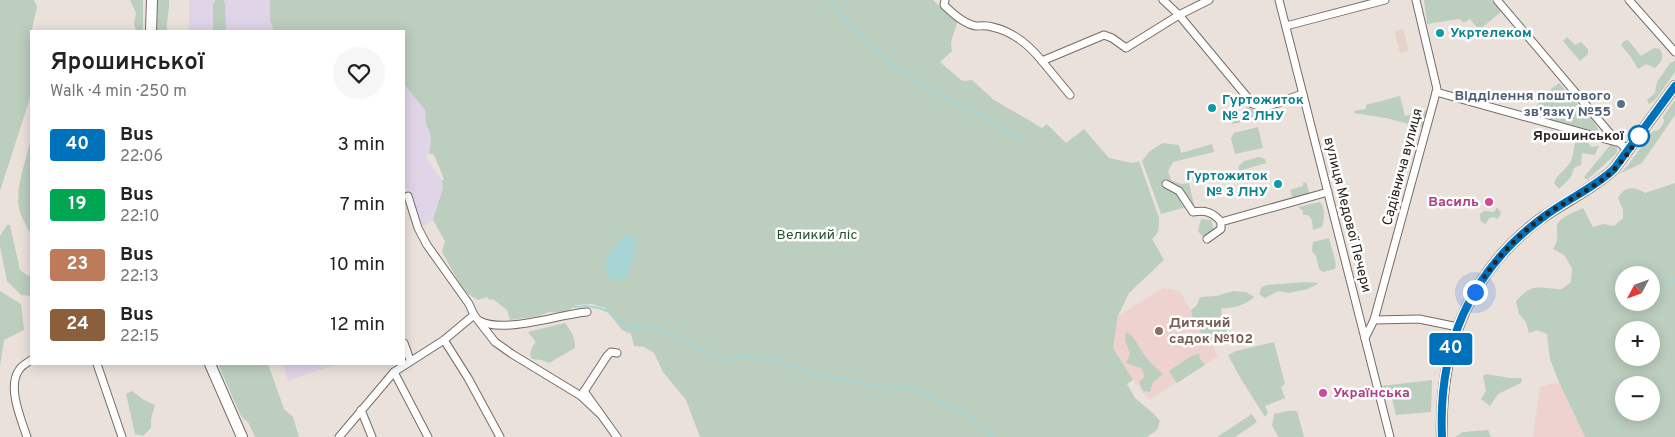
<!DOCTYPE html>
<meta charset="utf-8">
<style>
body{margin:0;font-family:Overpass,sans-serif;background:#f6f6f6;color:#222;height:100vh;display:flex;flex-direction:column;font-size:19px;white-space:nowrap}
*{box-sizing:border-box;margin:0}
p{font-size:16px;color:#767676}
.icon{flex:none;width:28px;height:28px;fill:none;stroke:currentColor;stroke-width:2;stroke-linecap:round;stroke-linejoin:round}
.map{position:relative;flex:1;overflow:hidden}
.drawer{position:absolute;left:30px;top:30px;width:375px;height:335px;display:flex;flex-direction:column;background:#fff;border-radius:0px;box-shadow:0 2px 12px #0003}
.drawer>*{flex:none}
.badge{padding:0 10px;border-radius:4px;font-size:18px;line-height:32px}
.needle{width:32px;rotate:229deg}
.buttons{position:absolute;left:1615px;top:266px;display:grid;gap:10px}
.buttons a{display:grid;place-items:center;width:45px;height:45px;border-radius:50%;background:#fff;box-shadow:0 2px 12px #0003;font-size:25px}
.you{position:absolute;width:25px;height:25px;margin:-12px;border:4px solid #fff;border-radius:50%;background:#1a73e8;box-shadow:0 0 0 8px #1a73e833}
.map>.badge{position:absolute;translate:-50% -50%;box-shadow:0 0 0 2px #fff}
.round{display:grid;place-items:center;flex:none;width:52px;height:52px;border-radius:26px;background:#f6f6f6}
.summary{display:flex;align-items:center;justify-content:space-between;height:85px;padding:0 20px}
h1{font-size:24px;font-weight:600;line-height:38px}
ul{padding:0;list-style:none}
li{display:flex;align-items:center;gap:15px;height:60px;padding:0 20px}
li div{flex:1}
li b{display:block;font-size:19px}
li em{font-style:normal}
li .badge{min-width:55px;font-weight:700;text-align:center}
.map>svg:first-child{display:block}
</style>
<div class="map">
<svg width="1675" height="437" viewBox="0 0 1675 437">
<rect width="100%" height="100%" fill="#ebe1db"/>
<!-- built -->
<path fill="#e5d3ca" d="M1403,29L1409,50L1400,53L1394,31Z"/>
<!-- industrial -->
<g fill="#e0d4e8">
<path d="M189,0H275L282,31H189Z"/>
<path d="M404,84L425,110L426,124L429,130L431,141L429,153L426,157L442,181L444,199L435,220L423,226L408,189L404,191Z"/>
<path d="M283,364H336L288,381Z"/>
</g>
<!-- education -->
<g fill="#edd2d0">
<path d="M1164,288L1180,292L1218,356L1149,400L1133,380L1113,348L1118,316L1158,291Z"/>
<path d="M1559,382L1585,437H1533L1540,387Z"/>
</g>
<!-- green -->
<g fill="#bccebd" fill-rule="evenodd">
<path d="M0,0H34L37,6L31,34L30,98L0,191Z"/>
<path d="M130,0H143V31H136L134,24L136,13Z"/>
<path d="M157,0H169C170,11 166,20 167,31H156Z"/>
<path d="M216,0H223L225,3L226,31H213V4Z"/>
<path d="M270,0H933L949,16L958,20L951,42L952,51L940,62L961,80L964,81L972,80L994,100L1042,128L1047,124L1066,143L1084,129L1109,158L1133,163L1139,161L1159,218C1159,227 1159,234 1152,239L1164,260L1129,293L1118,316L1113,348L1133,380L1127,384L1135,398L1153,413L1160,421L1157,430L1147,437H700L686,400L663,372L654,353L644,347L634,346L631,334L622,330L605,308L592,304L576,305L565,313L549,312L539,316L510,320L507,310L493,299L490,300L487,297L478,300L468,294L460,284L442,252L445,241L433,220L443,188L442,181L444,179L434,155L429,153L431,141L429,130L426,124L425,110L404,84V31H274L270,20Z"/>
<path d="M1424,0H1491L1501,12L1479,30L1470,19L1464,23L1459,19L1427,24Z"/>
<path d="M1567,37L1575,45L1581,42L1588,49V54L1580,61L1563,41Z"/>
<path d="M1628,40L1641,56L1654,48L1660,49C1665,58 1661,62 1655,68L1646,64L1638,69L1631,57L1621,45L1624,41Z"/>
<path d="M1675,61V72L1656,99L1649,104L1647,100L1655,93L1657,82L1670,63Z"/>
<path d="M1559,83L1594,122L1602,136L1532,116L1542,96Z"/>
<path d="M1400,96L1405,116L1428,110L1424,128L1386,118L1354,113V111L1366,109V105Z"/>
<path d="M1675,100V115L1642,163L1619,174L1628,165L1653,131L1659,130L1664,122L1663,117Z"/>
<path d="M1251,106L1254,112L1252,120L1233,124L1231,122V119L1248,115L1246,107Z"/>
<path d="M1258,127L1263,148L1235,154L1231,138L1234,133Z"/>
<path d="M31,135V237C28,227 21,218 19,208C15,185 28,158 31,135Z"/>
<path d="M1577,138L1586,140L1591,147L1599,146L1595,155L1582,153L1581,165L1574,168L1571,177L1559,189L1554,183C1558,173 1566,170 1571,161C1574,154 1573,147 1577,138Z"/>
<path d="M1163,143L1179,145L1181,153L1212,144L1214,152L1173,162L1168,171L1171,180L1181,184L1189,183L1194,205L1161,214L1142,161L1150,151Z"/>
<path d="M1611,144L1617,148V153L1587,180L1584,177Z"/>
<path d="M1259,157L1265,159L1266,163L1239,171L1238,167L1244,161Z"/>
<path d="M1306,182L1310,195L1295,199L1292,196L1290,190L1303,186V183Z"/>
<path d="M1675,183V437H1585L1559,382L1550,359L1547,334L1537,330L1529,333L1526,322L1519,314L1516,301C1534,281 1538,289 1562,289L1571,282L1572,268L1564,255L1553,249C1560,237 1556,238 1557,226C1559,217 1575,212 1583,208L1593,227L1603,224L1614,226L1623,218V210L1618,198C1625,185 1635,187 1645,193ZM1624,275H1651V302H1624ZM1624,330H1651V358H1624ZM1624,385H1651V412H1624Z"/>
<path d="M1320,202C1325,208 1325,219 1322,227L1313,230L1312,220L1308,215H1303V211L1298,207Z"/>
<path d="M1497,207L1501,213L1498,219L1493,217L1489,218L1486,224C1480,222 1480,220 1480,214L1484,211L1494,212Z"/>
<path d="M1201,219L1211,220L1214,231L1204,238L1198,231Z"/>
<path d="M7,225H10L20,270L28,276L31,273V296L21,295L7,281L0,247V236Z"/>
<path d="M1329,238L1336,264L1335,269L1323,272L1319,269L1316,256L1312,251L1313,242Z"/>
<path d="M1306,282L1319,283L1308,289L1289,293L1278,291L1265,298L1259,294L1262,287L1266,285Z"/>
<path d="M0,291L21,304L24,330L4,340L0,367Z"/>
<path d="M1233,291L1246,292L1254,297C1246,305 1232,309 1221,308L1222,316L1227,332C1220,338 1214,340 1205,339L1193,318L1191,310L1197,305L1200,297L1216,296Z"/>
<path d="M565,323C572,332 575,337 575,348L549,363L541,360L532,359L530,354L532,347L536,342L528,332Z"/>
<path d="M1126,332C1134,336 1134,339 1139,347C1144,356 1155,368 1163,374L1153,382L1150,392L1143,391L1139,382L1145,376L1141,368L1126,363L1130,354L1125,340Z"/>
<path d="M1274,342L1285,384L1281,387L1285,398L1265,406L1268,413L1265,417L1241,379L1228,355L1236,351Z"/>
<path d="M1199,353L1200,359L1205,365L1177,383L1169,371L1190,357Z"/>
<path d="M218,364H268L284,409L293,417L299,437H255L248,422L241,416Z"/>
<path d="M1486,374L1510,378H1522L1521,383L1498,394L1490,406L1481,399L1486,391L1483,376Z"/>
<path d="M1432,380L1431,412L1396,415L1391,394L1384,395L1381,386Z"/>
<path d="M132,391L144,400L155,405L151,419V428L143,436L135,434L126,394Z"/>
<path d="M1287,411H1297L1304,437H1279L1278,436L1272,426L1274,414Z"/>
<path d="M1252,414L1257,422L1235,437H1217Z"/>
<path d="M1488,430L1491,437H1455L1463,432Z"/>
</g>
<!-- water -->
<path fill="#a7d5d6" d="M630,234L635,239C636,246 633,251 632,258C629,273 624,288 607,275C602,263 616,236 630,234Z"/>
<g fill="none" stroke-linecap="round" stroke-linejoin="round">
<!-- stream -->
<g stroke="#a7d5d6" stroke-width="2">
<path d="M829,0L866,42L883,55L894,67L905,72L927,89L981,116L1025,141"/>
<path d="M1666,286L1675,279"/>
<path d="M574,307L587,306L599,308L607,311L625,325L635,329L647,327L661,330L680,337L710,354L727,359L745,356L770,359L829,378L847,379L883,389L893,387L914,390L967,414L992,437"/>
</g>
<!-- street casing -->
<g stroke="#756c67" stroke-width="9">
<g id="street">
<path d="M945,0L944,5C952,13 964,24 976,26C981,26 987,25 992,27C1012,31 1029,45 1042,61L1104,35L1112,38L1126,48L1179,15L1253,104C1268,111 1287,98 1303,94"/>
<path d="M1163,0L1179,15L1209,0"/>
<path d="M1279,0L1390,437"/>
<path d="M1497,0L1613,137L1629,151"/>
<path d="M1629,0L1675,52"/>
<path d="M1286,26L1385,0"/>
<path d="M1042,61L1070,95"/>
<path d="M1436,92L1616,142"/>
<path d="M1166,184L1179,191L1193,212C1205,210 1213,212 1221,222"/>
<path d="M408,196L418,228L427,245L469,304L474,315L495,342L512,354L581,396L599,413"/>
<path d="M1207,239L1221,229V222L1328,192"/>
<path d="M1374,320L1419,319L1458,327"/>
<path d="M480,321C504,334 560,314 587,312"/>
<path d="M1365,338L1374,320L1437,89L1416,0"/>
<path d="M444,340L468,378L500,437"/>
<path d="M404,343L410,360"/>
<path d="M97,364L122,437"/>
<path d="M394,372L428,437"/>
<path d="M584,391L617,437"/>
<path d="M581,396L607,356L611,352L617,353"/>
<path d="M361,410L372,437"/>
<path d="M27,437C21,419 7,387 19,370C21,366 27,363 31,360"/>
<path d="M339,437L394,372L444,340L474,315"/>
</g>
</g>
<!-- secondary casing -->
<g stroke="#756c67" stroke-width="12">
<path id="secondary" d="M1442,437C1439,350 1468,274 1539,220C1563,202 1592,190 1614,169L1675,86"/>
</g>
<!-- primary casing -->
<g stroke="#756c67" stroke-width="12">
<g id="primary">
<path d="M151,31L152,0"/>
<path d="M210,364L242,437"/>
</g>
</g>
<!-- street -->
<use href="#street" stroke="#fff" stroke-width="7"/>
<!-- secondary -->
<use href="#secondary" stroke="#fff" stroke-width="10"/>
<!-- primary -->
<use href="#primary" stroke="#fff" stroke-width="10"/>
</g>
<g fill="none" stroke-linecap="round" stroke-linejoin="round">
<!-- line casing -->
<g stroke="#fff" stroke-width="11">
<path id="line" d="M1442,437C1438,348 1469,272 1542,218C1565,200 1593,189 1614,169L1675,86"/>
</g>
<!-- line -->
<use href="#line" stroke="#0072bc" stroke-width="8"/>
<!-- walk -->
<path stroke="#292523" stroke-width="5" stroke-dasharray="0 9" d="M1475,292C1493,261 1517,235 1547,214C1565,202 1585,192 1602,180C1617,169 1630,152 1639,136"/>
</g>
<!-- markers -->
<g fill="#0f9aa8" stroke="#fff" stroke-width="2">
<circle cx="1440" cy="33" r="5"/>
<circle cx="1212" cy="108" r="5"/>
<circle cx="1278" cy="184" r="5"/>
</g>
<circle fill="#5c6f8a" stroke="#fff" stroke-width="2" cx="1621" cy="104" r="5"/>
<circle fill="#fff" stroke="#0072bc" stroke-width="2.5" cx="1639" cy="136" r="10"/>
<g fill="#d1479c" stroke="#fff" stroke-width="2">
<circle cx="1489" cy="202" r="5"/>
<circle cx="1323" cy="393" r="5"/>
</g>
<circle fill="#8d6e63" stroke="#fff" stroke-width="2" cx="1159" cy="331" r="5"/>
<g text-anchor="middle" dominant-baseline="central" stroke-width="5" stroke-linejoin="round" paint-order="stroke">
<!-- culture labels -->
<g font-size="14" font-weight="bold" fill="#0d838f" stroke="#fff" text-anchor="start">
<text x="1450" y="33">Укртелеком</text>
<text x="1222" y="100">Гуртожиток<tspan x="1222" dy="16">№ 2 ЛНУ</tspan></text>
<text x="1268" y="176" text-anchor="end">Гуртожиток<tspan x="1268" dy="16">№ 3 ЛНУ</tspan></text>
</g>
<!-- service labels -->
<g font-size="14" font-weight="bold" fill="#4e5e75" stroke="#fff" text-anchor="end">
<text x="1611" y="96">Відділення поштового<tspan x="1611" dy="16">зв’язку №55</tspan></text>
</g>
<!-- stop labels -->
<g font-size="14" font-weight="bold" fill="#292523" stroke="#fff" text-anchor="end">
<text x="1624" y="136">Ярошинської</text>
</g>
<!-- street labels -->
<g font-size="14" fill="#292523" stroke="#fff">
<text transform="translate(1403 167) rotate(-75)">Садівнича вулиця</text>
<text transform="translate(1347 215) rotate(76)">вулиця Медової Печери</text>
</g>
<!-- hotel labels -->
<g font-size="14" font-weight="bold" fill="#b23c85" stroke="#fff" text-anchor="end">
<text x="1479" y="202">Василь</text>
<text x="1333" y="393" text-anchor="start">Українська</text>
</g>
<!-- park labels -->
<g font-size="14" fill="#28522d" stroke="#fff">
<text x="817" y="235">Великий ліс</text>
</g>
<!-- education labels -->
<g font-size="14" font-weight="bold" fill="#785e54" stroke="#fff" text-anchor="start">
<text x="1169" y="323">Дитячий<tspan x="1169" dy="16">садок №102</tspan></text>
</g>
</g>
</svg>
<div class="buttons">
<a><svg class="needle" viewBox="-14 -14 28 28"><path d="M0-13l5 13h-10z" fill="#e53935"/><path d="M0 13l5-13h-10z" fill="#767676"/></svg></a>
<a>+</a>
<a>−</a>
</div>
<div class="you" style="left:1475px;top:292px"></div>
<b class="badge" style="left:1451px;top:349px;background:#0072bc;color:#fff">40</b>
<section class="drawer">
<div class="summary"><div><h1>Ярошинської</h1><p>Walk · 4 min · 250 m</p></div><a class="round"><svg class="icon" aria-label="heart" viewBox="0 0 24 24"><path d="M12 20l-8-8c-3-5 5-10 8-4 3-6 11-1 8 4z"/></svg></a></div>
<ul>
<li><span class="badge" style="background:#0072bc;color:#fff">40</span><div><b>Bus</b><p>22:06</p></div><em>3 min</em></li>
<li><span class="badge" style="background:#00a651;color:#fff">19</span><div><b>Bus</b><p>22:10</p></div><em>7 min</em></li>
<li><span class="badge" style="background:#be7b5b;color:#fff">23</span><div><b>Bus</b><p>22:13</p></div><em>10 min</em></li>
<li><span class="badge" style="background:#8b5e3c;color:#fff">24</span><div><b>Bus</b><p>22:15</p></div><em>12 min</em></li>
</ul>
</section>
</div>
